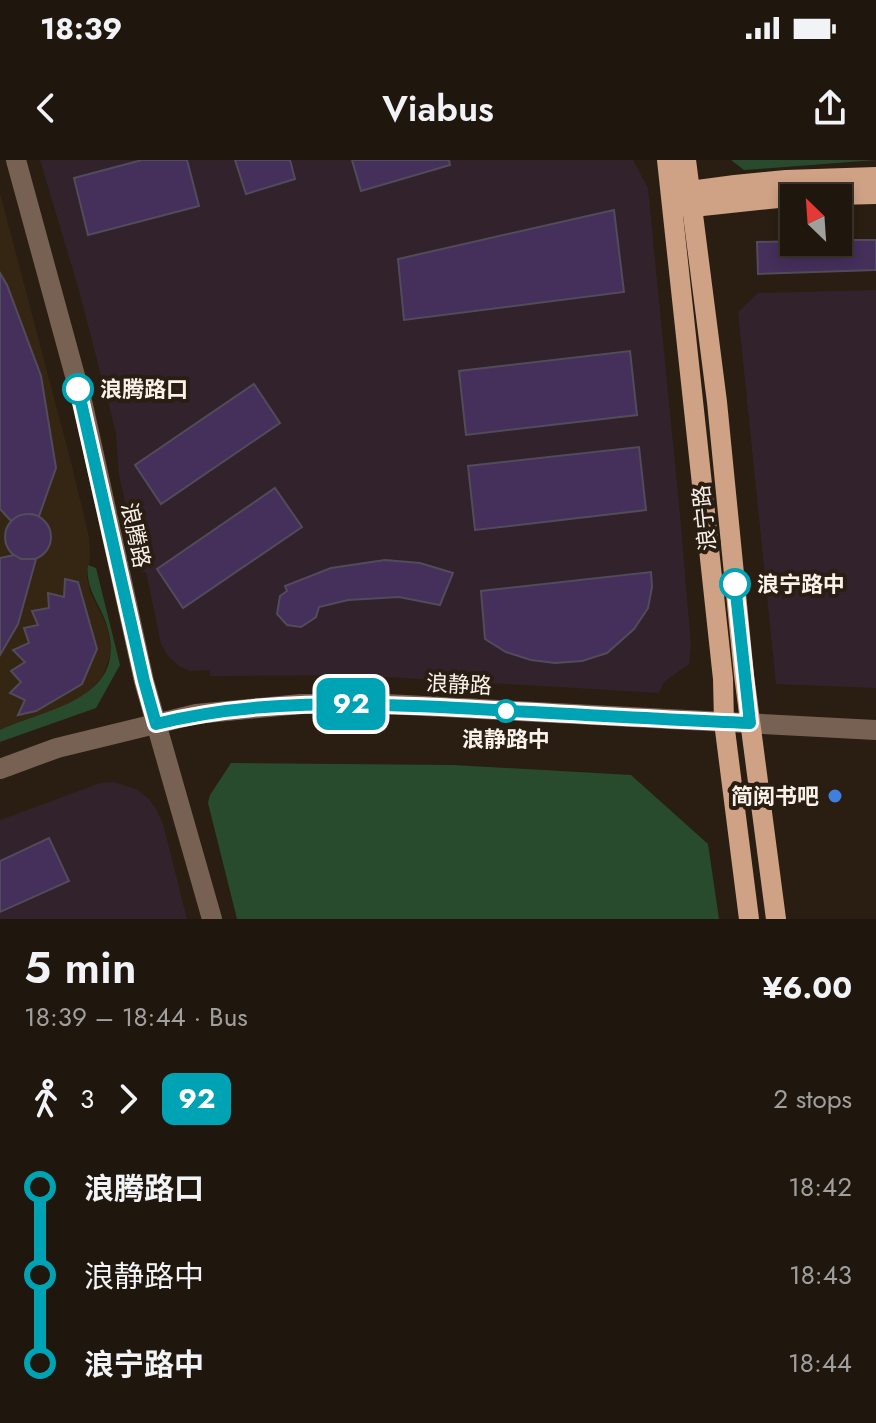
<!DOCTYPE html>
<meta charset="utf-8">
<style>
body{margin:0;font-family:Jost,"Noto Sans SC",sans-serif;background:#271f16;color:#f1f3f6;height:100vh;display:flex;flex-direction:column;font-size:30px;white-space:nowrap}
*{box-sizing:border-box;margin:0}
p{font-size:26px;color:#a19f9d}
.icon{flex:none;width:44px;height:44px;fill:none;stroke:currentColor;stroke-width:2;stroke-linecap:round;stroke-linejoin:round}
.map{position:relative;height:759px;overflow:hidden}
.details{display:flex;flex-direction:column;background:#1f160d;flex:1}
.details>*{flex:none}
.badge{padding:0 16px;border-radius:12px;font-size:28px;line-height:52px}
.needle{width:52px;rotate:335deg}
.buttons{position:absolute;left:780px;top:24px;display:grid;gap:16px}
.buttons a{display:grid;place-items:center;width:72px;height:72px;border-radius:0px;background:#1f160d;box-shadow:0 4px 12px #0003,0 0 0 2px #3c352e;font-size:40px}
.map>.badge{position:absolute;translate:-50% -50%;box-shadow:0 0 0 4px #fff}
.legs{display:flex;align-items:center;gap:12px;height:88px;padding:0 24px;font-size:26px}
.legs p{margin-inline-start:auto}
.overview{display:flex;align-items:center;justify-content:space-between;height:136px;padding:0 24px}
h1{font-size:44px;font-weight:600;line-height:60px}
ul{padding:0 24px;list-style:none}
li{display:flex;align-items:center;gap:28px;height:88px;font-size:30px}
li i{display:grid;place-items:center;width:12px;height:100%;margin:0 10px;background:currentColor}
li i::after{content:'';width:20px;height:20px;margin:-10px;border:6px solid;border-radius:50%;background:#1f160d}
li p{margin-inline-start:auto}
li:first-child i{background:linear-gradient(#0000 50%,currentColor 0)}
li:last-child i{background:linear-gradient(currentColor 50%,#0000 0)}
.status{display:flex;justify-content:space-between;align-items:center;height:56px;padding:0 40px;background:#1f160d;direction:ltr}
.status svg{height:22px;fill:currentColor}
header{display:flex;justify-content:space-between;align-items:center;height:104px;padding:0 24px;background:#1f160d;font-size:36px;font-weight:600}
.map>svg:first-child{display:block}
</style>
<div class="status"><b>18:39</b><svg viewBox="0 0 49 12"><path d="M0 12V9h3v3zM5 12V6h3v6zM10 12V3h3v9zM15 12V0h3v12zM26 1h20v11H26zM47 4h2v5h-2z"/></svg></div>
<header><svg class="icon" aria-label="back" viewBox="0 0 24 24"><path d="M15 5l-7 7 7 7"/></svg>Viabus<svg class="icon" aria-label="share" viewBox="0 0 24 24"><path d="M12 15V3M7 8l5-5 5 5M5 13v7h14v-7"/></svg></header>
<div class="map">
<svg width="876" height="759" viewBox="0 0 876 759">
<rect width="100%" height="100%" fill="#291e11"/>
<!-- built -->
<path fill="#352613" d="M0,33L72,306L89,377L90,398L87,417L90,432L108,468L111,494L102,517L83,538L36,558L0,570Z"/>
<!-- industrial -->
<g fill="#32222c">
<path d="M40,0H633L648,28L681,365L691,485L689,504L664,522L659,533L353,515L210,516V510L190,511L179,506L168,496L161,484L146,412H141L119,315L116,273L78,127Z"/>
<path d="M876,130V528L776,524L738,152L758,133Z"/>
<path d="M114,622L138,630L149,639L156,649L163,664L187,759H0V660L100,623Z"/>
</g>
<!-- green -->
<g fill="#284b2d">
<path d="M731,0H876L744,10Z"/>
<path d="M88,405L96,408L120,505L96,548L0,582V570C45,549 127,540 108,469C102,445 85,431 88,405Z"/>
<path d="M231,603L453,605L631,615L708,684L719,759H237L208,643L210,635Z"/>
</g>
<!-- building -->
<g fill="#452f5b" stroke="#524b5b" stroke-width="2">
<path d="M142,0H187L199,46L88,75L74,18Z"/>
<path d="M235,0H290L295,19L246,34Z"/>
<path d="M352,0H449L450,5L361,31Z"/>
<path d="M614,50L624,132L404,160L398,99Z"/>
<path d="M838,80H876V110L758,114L757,82Z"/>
<path d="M0,113L7,125L41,216L56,308L39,356L32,354L18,356L11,361L0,349Z"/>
<path d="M630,191L637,255L466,275L459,211Z"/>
<path d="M254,224L280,263L161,344L135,305Z"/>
<path d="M639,287L646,350L475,370L468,306Z"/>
<path d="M275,328L302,367L183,448L157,409Z"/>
<circle cx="28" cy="377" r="23"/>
<path d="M14,395L21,399H36L18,464L0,495V398Z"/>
<path d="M385,400L420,403L453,413L440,445L399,437L348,440L319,447L316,457L301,467L287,465L277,454L280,436L287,431L285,426L331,408Z"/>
<path d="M651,412L652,427L648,448L634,469L607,493L582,501L555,503L531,500L506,492L485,479L481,431Z"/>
<path d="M65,419L78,422L97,489L82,524L36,551L18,555L25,540L10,533L21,522L11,511L25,502L13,490L29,483L24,468L38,465L32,451L49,448L48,433L64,437Z"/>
<path d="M49,678L69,721L0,752V701Z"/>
</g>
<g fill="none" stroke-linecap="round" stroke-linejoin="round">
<!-- minor -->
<g stroke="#776153" stroke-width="20">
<path d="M16,0L83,245L144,521L212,759"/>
<path d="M0,609L57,588L196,554L301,544H386L876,570"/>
</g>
<!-- major -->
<g stroke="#cfa285" stroke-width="20">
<path d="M667,0L723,519L724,562L749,759"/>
<path d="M686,0L717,242L744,515L776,759"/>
<path d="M679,38L690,31L735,25L786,20L876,17"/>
<path d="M680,45L693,47L798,36L876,34"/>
</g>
</g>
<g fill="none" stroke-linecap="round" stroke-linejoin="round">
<!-- line-1 casing -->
<g stroke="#fff" stroke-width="18">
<path id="line-1" d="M78,229L144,521L156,564C255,539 357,543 458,548C556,553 653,559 750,563L735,424"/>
</g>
<!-- line-1 -->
<use href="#line-1" stroke="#00a3b4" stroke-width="12"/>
</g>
<!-- markers -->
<g fill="#fff" stroke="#00a3b4" stroke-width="4">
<circle cx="78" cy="229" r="14"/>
<circle cx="735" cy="424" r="14"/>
<circle cx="506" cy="551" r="10"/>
</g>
<circle fill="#3f7fe0" stroke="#291e11" stroke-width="3" cx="835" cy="636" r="8"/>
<g text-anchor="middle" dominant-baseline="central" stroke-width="8" stroke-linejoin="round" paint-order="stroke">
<!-- stop labels -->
<g font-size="22" font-weight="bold" fill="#faf2ea" stroke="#291e11" text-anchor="start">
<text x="100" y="229">浪腾路口</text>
<text x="757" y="424">浪宁路中</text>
<text x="506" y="579" text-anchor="middle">浪静路中</text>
</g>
<!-- street labels -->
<g font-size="22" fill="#faf2ea" stroke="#291e11">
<text transform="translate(704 358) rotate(-96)">浪宁路</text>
<text transform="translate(136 375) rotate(78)">浪腾路</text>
<text transform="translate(459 524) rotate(3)">浪静路</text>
</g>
<!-- poi labels -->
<g font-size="22" font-weight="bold" fill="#faf2ea" stroke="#291e11" text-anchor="end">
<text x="819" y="636">简阅书吧</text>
</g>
</g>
</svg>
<div class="buttons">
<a><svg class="needle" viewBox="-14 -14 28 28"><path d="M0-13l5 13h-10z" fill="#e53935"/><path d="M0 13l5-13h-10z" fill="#a19f9d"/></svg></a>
</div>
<b class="badge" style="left:351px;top:544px;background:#00a3b4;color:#fff">92</b>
</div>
<section class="details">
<div class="overview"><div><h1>5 min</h1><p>18:39 – 18:44 · Bus</p></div><b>¥6.00</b></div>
<div class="legs"><svg class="icon" aria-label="walk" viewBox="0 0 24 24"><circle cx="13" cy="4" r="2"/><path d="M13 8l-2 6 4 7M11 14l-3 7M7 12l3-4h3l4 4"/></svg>3<svg class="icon" aria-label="forward" viewBox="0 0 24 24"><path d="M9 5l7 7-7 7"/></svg><b class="badge" style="background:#00a3b4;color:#fff">92</b><p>2 stops</p></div>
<ul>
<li><i style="color:#00a3b4"></i><b>浪腾路口</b><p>18:42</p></li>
<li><i style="color:#00a3b4"></i><span>浪静路中</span><p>18:43</p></li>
<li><i style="color:#00a3b4"></i><b>浪宁路中</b><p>18:44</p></li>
</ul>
</section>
